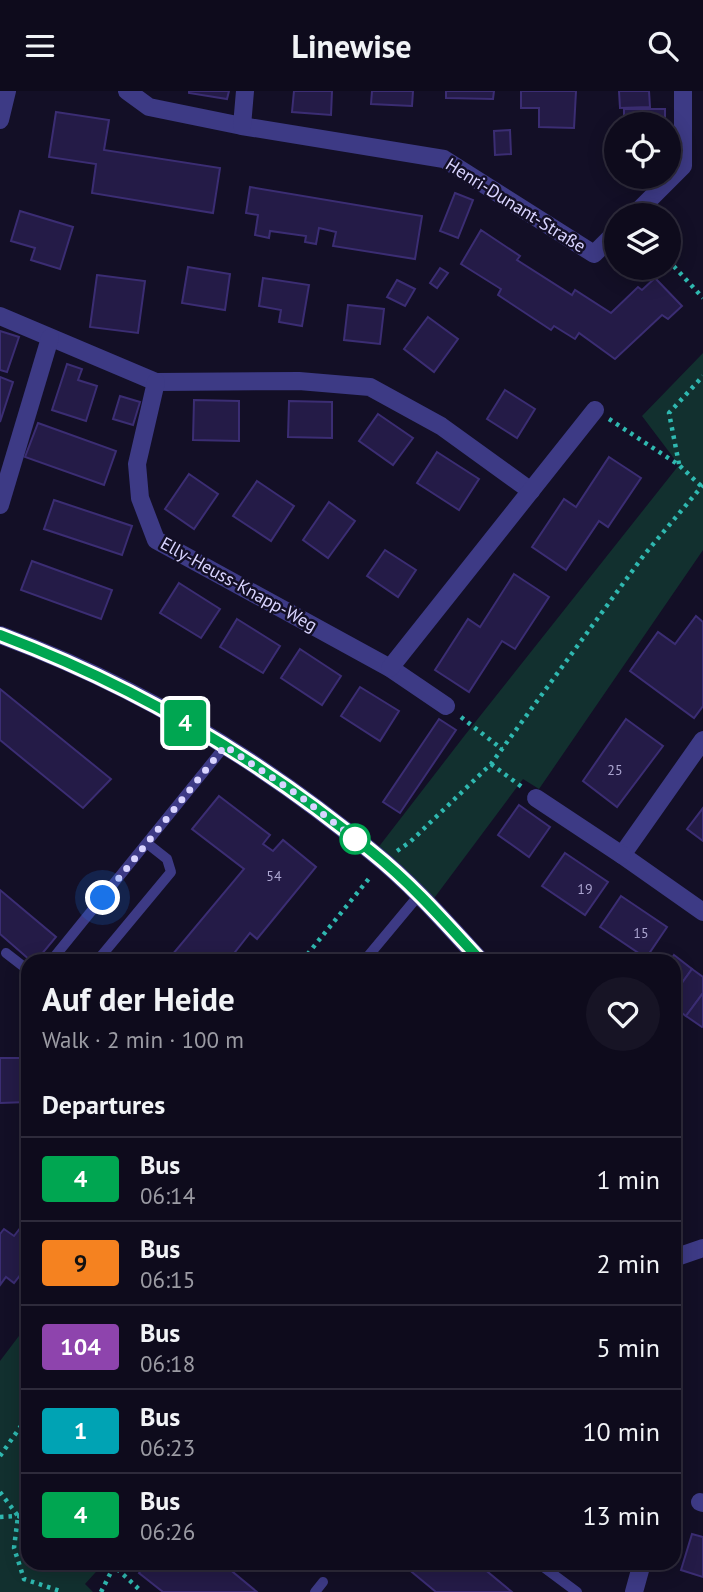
<!DOCTYPE html>
<meta charset="utf-8">
<style>
body{margin:0;font-family:"PT Sans",sans-serif;background:#171425;color:#f1f3f6;height:100vh;display:flex;flex-direction:column;font-size:26px;white-space:nowrap}
*{box-sizing:border-box;margin:0}
p{font-size:23px;color:#9b9ba3}
.icon{flex:none;width:38px;height:38px;fill:none;stroke:currentColor;stroke-width:2;stroke-linecap:round;stroke-linejoin:round}
.map{position:relative;flex:1;overflow:hidden}
.sheet{position:absolute;left:21px;top:863px;width:660px;height:616px;display:flex;flex-direction:column;background:#0e0b1c;border-radius:21px;box-shadow:0 4px 18px #0003,0 0 0 2px #2e2b3b}
.sheet>*{flex:none}
.badge{padding:0 14px;border-radius:5px;font-size:24px;line-height:46px}
.buttons{position:absolute;left:604px;top:21px;display:grid;gap:14px}
.buttons a{display:grid;place-items:center;width:77px;height:77px;border-radius:50%;background:#0e0b1c;box-shadow:0 4px 18px #0003,0 0 0 2px #2e2b3b;font-size:35px}
.you{position:absolute;width:35px;height:35px;margin:-18px;border:5px solid #fff;border-radius:50%;background:#1a73e8;box-shadow:0 0 0 10px #1a73e833}
.map>.badge{position:absolute;translate:-50% -50%;box-shadow:0 0 0 4px #fff}
h2{padding:0 21px;font-size:26px;line-height:63px}
.round{display:grid;place-items:center;flex:none;width:74px;height:74px;border-radius:37px;background:#171425}
.head{display:flex;align-items:center;justify-content:space-between;height:119px;padding:0 21px}
h1{font-size:33px;font-weight:600;line-height:52px}
ul{padding:0;list-style:none}
li{display:flex;align-items:center;gap:21px;height:84px;padding:0 21px;border-top:2px solid #2e2b3b}
li div{flex:1}
li b{display:block;font-size:26px}
li em{font-style:normal}
li .badge{min-width:77px;font-weight:700;text-align:center}
header{display:flex;justify-content:space-between;align-items:center;height:91px;padding:0 21px;background:#0e0b1c;font-size:32px;font-weight:600}
.map>svg:first-child{display:block}
</style>
<header><svg class="icon" aria-label="menu" viewBox="0 0 24 24"><path d="M4 6h16M4 12h16M4 18h16"/></svg>Linewise<svg class="icon" aria-label="search" viewBox="0 0 24 24"><circle cx="10" cy="10" r="6"/><path d="M15 15l6 6"/></svg></header>
<div class="map">
<svg width="703" height="1501" viewBox="0 0 703 1501">
<rect width="100%" height="100%" fill="#130f26"/>
<!-- green -->
<g fill="#12302f">
<path d="M703,262V459L539,698L523,688L429,814L374,762L465,644L679,374L642,325Z"/>
<path d="M28,1233V1472H104L85,1493L93,1501H0V1270Z"/>
</g>
<!-- building -->
<g fill="#241b47" stroke="#3b2d73" stroke-width="2">
<path d="M189,0H229L227,8L189,2Z"/>
<path d="M294,0H332L331,24L292,21Z"/>
<path d="M372,0H413L412,15L371,13Z"/>
<path d="M446,0H494L493,8L446,7Z"/>
<path d="M521,0H576L574,37L539,36V17H521Z"/>
<path d="M619,0H649L650,16L620,17Z"/>
<rect x="624" y="18" width="41" height="15"/>
<path d="M56,21L109,29L104,59L220,77L213,122L92,102L96,73L49,66Z"/>
<path d="M510,39L511,63L495,64L494,40Z"/>
<path d="M250,96L422,125L415,168L333,155L336,141L319,137L316,153L305,151L306,145L270,140L269,147L255,144L258,124L246,122Z"/>
<path d="M455,102L473,109L458,147L440,140Z"/>
<path d="M20,120L73,136L60,178L31,169L35,157L11,150Z"/>
<path d="M481,139L520,165L517,169L572,204L575,199L611,222L638,196L642,199L655,187L682,215L668,228L662,224L615,268L579,242L575,248L554,235L551,239L498,204L501,198L461,173Z"/>
<path d="M188,176L230,183L225,219L182,212Z"/>
<path d="M440,177L448,182L437,197L430,192Z"/>
<path d="M97,184L145,190L138,242L90,236Z"/>
<path d="M263,187L309,194L302,235L279,231L281,219L259,215Z"/>
<path d="M397,189L415,198L405,215L387,206Z"/>
<path d="M348,214L384,218L380,253L344,249Z"/>
<path d="M428,226L458,248L434,281L404,258Z"/>
<path d="M0,240L19,246L7,281L0,279Z"/>
<path d="M67,273L82,278L78,289L97,295L86,330L52,319Z"/>
<path d="M0,286L13,291L0,331Z"/>
<path d="M505,299L535,318L517,347L487,328Z"/>
<path d="M120,305L140,311L133,334L113,328Z"/>
<path d="M194,309L239,310V350L193,349Z"/>
<path d="M289,310L332,311V347L288,346Z"/>
<path d="M378,323L413,347L393,374L359,350Z"/>
<path d="M38,332L116,360L104,394L25,366Z"/>
<path d="M437,361L479,388L459,419L417,392Z"/>
<path d="M609,366L641,387L608,436L599,430L566,479L532,456L564,408L576,416Z"/>
<path d="M189,383L218,403L194,438L165,418Z"/>
<path d="M257,390L294,415L271,450L233,425Z"/>
<path d="M54,409L132,435L122,464L44,438Z"/>
<path d="M329,411L355,430L328,467L303,449Z"/>
<path d="M385,459L416,479L398,506L367,485Z"/>
<path d="M32,470L112,499L101,528L21,499Z"/>
<path d="M514,483L549,506L515,558L502,550L469,601L435,579L468,528L480,536Z"/>
<path d="M179,492L220,518L201,547L160,522Z"/>
<path d="M696,525L703,531V615L694,627L630,580L658,541L675,553Z"/>
<path d="M237,528L280,555L263,582L220,556Z"/>
<path d="M300,558L341,585L322,614L281,587Z"/>
<path d="M360,596L399,620L380,650L341,625Z"/>
<path d="M0,598L111,688L83,717L0,649Z"/>
<path d="M439,628L456,639L400,722L383,711Z"/>
<path d="M626,628L663,655L617,716L583,690Z"/>
<path d="M219,705L270,744L263,753L273,760L283,749L316,776L257,848L250,842L228,870H167L244,778L192,738Z"/>
<path d="M519,714L550,736L529,766L498,744Z"/>
<path d="M703,717V750L687,738Z"/>
<path d="M565,762L608,791L585,824L542,795Z"/>
<path d="M0,799L56,846L36,870H31L0,843Z"/>
<path d="M621,805L667,836L646,867L600,836Z"/>
<path d="M674,864L692,878L674,903V870H670Z"/>
<path d="M692,878L703,886V902L686,925L674,916V903Z"/>
<path d="M703,902V935L702,936L686,925Z"/>
<path d="M0,967H28V1011L0,1012Z"/>
<path d="M28,1127V1174L14,1192L6,1186L0,1194V1143L4,1138L14,1145Z"/>
<path d="M692,1443L703,1446V1486L681,1479Z"/>
<path d="M147,1472H222L257,1501H163L139,1482Z"/>
<path d="M401,1472H477L512,1501H436Z"/>
</g>
<g fill="none" stroke-linecap="round" stroke-linejoin="round">
<!-- path -->
<g stroke="#2fb8b0" stroke-width="4.5" stroke-dasharray="3.5 5" stroke-linecap="butt">
<path d="M668,169L703,207"/>
<path d="M609,328L679,374L701,395"/>
<path d="M679,373L669,322L703,285"/>
<path d="M461,626L502,658"/>
<path d="M491,673L522,696"/>
<path d="M397,760L410,751L491,673L644,464L703,394"/>
<path d="M302,870L371,785"/>
<path d="M0,1365L28,1325"/>
<path d="M0,1401L18,1425L14,1457L24,1488L63,1501"/>
<path d="M0,1426L18,1425L28,1430"/>
<path d="M117,1472L114,1475L142,1501"/>
<path d="M101,1501L114,1475L107,1472"/>
</g>
<!-- service -->
<g stroke="#3d3a85" stroke-width="10">
<path d="M6,862L28,879"/>
<path d="M51,870L225,655"/>
<path d="M97,870L171,781L167,768L148,753"/>
<path d="M364,870L419,804"/>
<path d="M538,1472L577,1501"/>
<path d="M315,1501L323,1491"/>
</g>
<!-- minor -->
<g stroke="#3d3a85" stroke-width="18">
<path d="M127,0L149,16L242,35L444,68L594,163L616,141"/>
<path d="M0,29L7,0"/>
<path d="M242,35L245,0"/>
<path d="M634,124L683,75V0"/>
<path d="M0,225L156,291L299,290L370,296L441,335L531,400"/>
<path d="M156,291L137,373L140,407L156,449L390,577L446,615"/>
<path d="M0,414L50,247"/>
<path d="M390,577L595,319"/>
<path d="M703,649L622,764L703,821"/>
<path d="M536,707L622,764"/>
<path d="M674,1167L703,1157"/>
<path d="M700,1411L703,1412"/>
</g>
<!-- tertiary -->
<g stroke="#3d3a85" stroke-width="18">
<path d="M0,544C135,594 261,669 372,761C412,793 446,832 481,870"/>
<path d="M634,1501L642,1472"/>
</g>
</g>
<g fill="none" stroke-linecap="round" stroke-linejoin="round">
<!-- line casing -->
<g stroke="#fff" stroke-width="16">
<path id="line" d="M0,544C135,595 261,669 372,761C412,793 446,832 481,870"/>
</g>
<!-- line -->
<use href="#line" stroke="#00a651" stroke-width="10"/>
<!-- walk -->
<path stroke="#d9d4ff" stroke-width="7" stroke-dasharray="0 12.6" d="M103,807L225,655L301,706L355,748"/>
</g>
<!-- markers -->
<circle fill="#fff" stroke="#00a651" stroke-width="3.5" cx="355" cy="748" r="14"/>
<g text-anchor="middle" dominant-baseline="central" stroke-width="5" stroke-linejoin="round" paint-order="stroke">
<!-- number labels -->
<g font-size="14" fill="#aca6d1">
<text x="615" y="679">25</text>
<text x="274" y="785">54</text>
<text x="585" y="798">19</text>
<text x="641" y="842">15</text>
</g>
<!-- street labels -->
<g font-size="18" fill="#d9d4ff" stroke="#130f26">
<text transform="translate(516 114) rotate(32)">Henri-Dunant-Straße</text>
<text transform="translate(239 493) rotate(29)">Elly-Heuss-Knapp-Weg</text>
</g>
</g>
</svg>
<div class="buttons">
<a><svg class="icon" aria-label="locate" viewBox="0 0 24 24"><circle cx="12" cy="12" r="6"/><path d="M12 2v4M12 18v4M2 12h4M18 12h4"/></svg></a>
<a><svg class="icon" aria-label="layers" viewBox="0 0 24 24"><path d="M12 4l9 5-9 5-9-5zM3 14l9 5 9-5"/></svg></a>
</div>
<div class="you" style="left:103px;top:807px"></div>
<b class="badge" style="left:185px;top:632px;background:#00a651;color:#fff">4</b>
<section class="sheet">
<div class="head"><div><h1>Auf der Heide</h1><p>Walk · 2 min · 100 m</p></div><a class="round"><svg class="icon" aria-label="heart" viewBox="0 0 24 24"><path d="M12 20l-8-8c-3-5 5-10 8-4 3-6 11-1 8 4z"/></svg></a></div>
<h2>Departures</h2>
<ul>
<li><span class="badge" style="background:#00a651;color:#fff">4</span><div><b>Bus</b><p>06:14</p></div><em>1 min</em></li>
<li><span class="badge" style="background:#f58220;color:#111">9</span><div><b>Bus</b><p>06:15</p></div><em>2 min</em></li>
<li><span class="badge" style="background:#8e44ad;color:#fff">104</span><div><b>Bus</b><p>06:18</p></div><em>5 min</em></li>
<li><span class="badge" style="background:#00a3b4;color:#fff">1</span><div><b>Bus</b><p>06:23</p></div><em>10 min</em></li>
<li><span class="badge" style="background:#00a651;color:#fff">4</span><div><b>Bus</b><p>06:26</p></div><em>13 min</em></li>
</ul>
</section>
</div>
